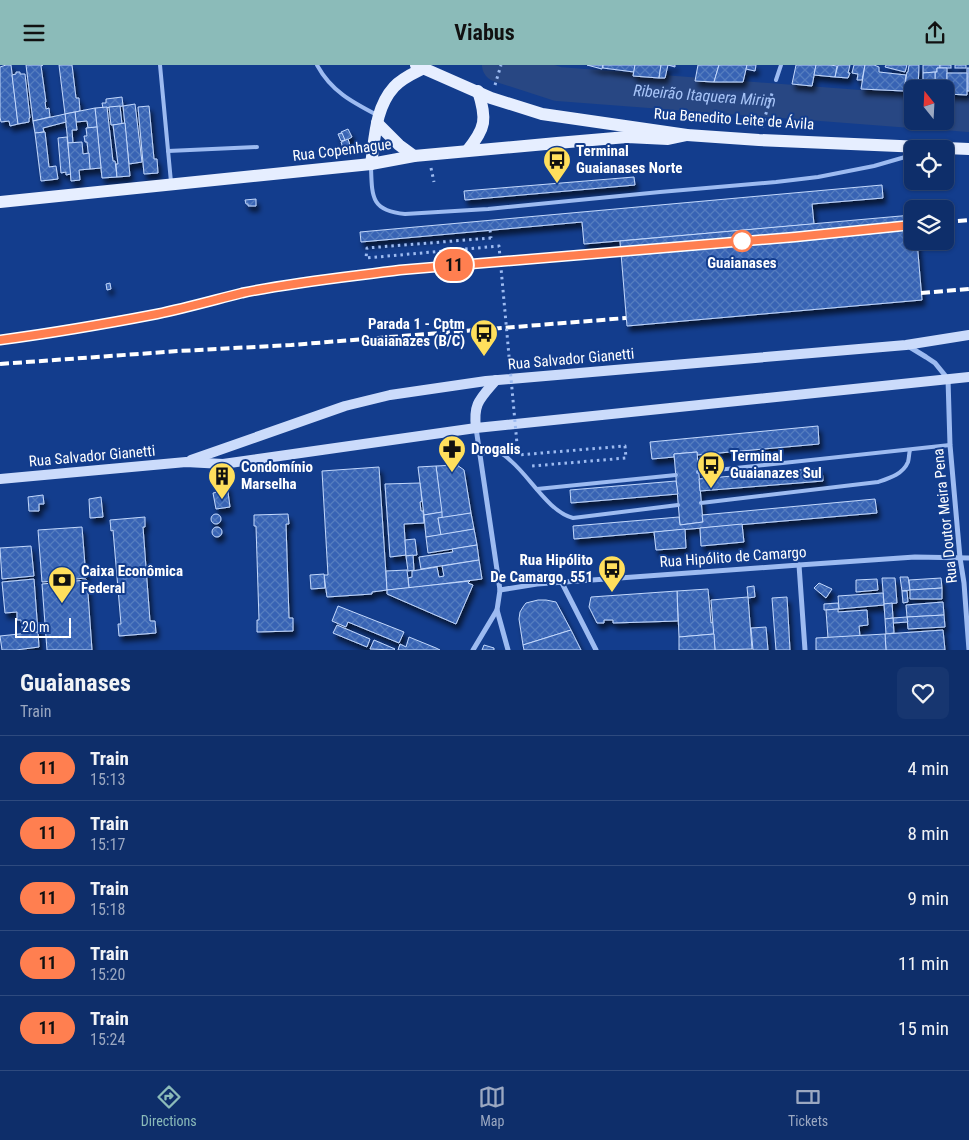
<!DOCTYPE html>
<meta charset="utf-8">
<style>
body{margin:0;font-family:"Roboto Condensed",sans-serif;background:#173670;color:#f1f3f6;height:100vh;display:flex;flex-direction:column;font-size:19px;white-space:nowrap}
*{box-sizing:border-box;margin:0}
p{font-size:16px;color:#9ba8c1}
.icon{flex:none;width:28px;height:28px;fill:none;stroke:currentColor;stroke-width:2;stroke-linecap:round;stroke-linejoin:round}
.map{position:relative;height:585px;overflow:hidden}
.side{display:flex;flex-direction:column;background:#0e2e6a;flex:1}
.side>*{flex:none}
.badge{padding:0 10px;border-radius:16px;font-size:18px;line-height:32px}
.needle{width:32px;rotate:342deg}
.controls{position:absolute;left:904px;top:15px;display:grid;gap:10px}
.controls a{display:grid;place-items:center;width:50px;height:50px;border-radius:8px;background:#0e2e6a;box-shadow:0 1px 4px #0004,0 0 0 1px #2e4a7e;font-size:25px}
.scale{position:absolute;left:15px;bottom:12px;width:56px;box-sizing:border-box;padding-left:5px;border:2px solid #fff;border-top:0;font-size:14px;line-height:18px;white-space:nowrap;color:#fff;-webkit-text-stroke:4px #133d8d;paint-order:stroke}
.map>.badge{position:absolute;translate:-50% -50%;box-shadow:0 0 0 2px #fff}
.round{display:grid;place-items:center;flex:none;width:52px;height:52px;border-radius:8px;background:#173670}
.head{display:flex;align-items:center;justify-content:space-between;height:85px;padding:0 20px}
h1{font-size:24px;font-weight:700;line-height:38px}
ul{padding:0;list-style:none}
li{display:flex;align-items:center;gap:15px;height:65px;padding:0 20px;border-top:1px solid #2e4a7e}
li div{flex:1}
li b{display:block;font-size:19px}
li em{font-style:normal}
li .badge{min-width:55px;font-weight:700;text-align:center}
header{display:flex;justify-content:space-between;align-items:center;height:65px;padding:0 20px;background:#8bbbb9;color:#111;font-size:22px;font-weight:700}
.menu{display:flex;justify-content:space-around;align-items:center;height:70px;border-top:1px solid #2e4a7e;background:#0e2e6a;font-size:14px;color:#9ba8c1}
.menu a{display:grid;justify-items:center;gap:2px}
.menu .current{color:#8bbbb9}
.map>svg:first-child{display:block}
</style>
<header><svg class="icon" aria-label="menu" viewBox="0 0 24 24"><path d="M4 6h16M4 12h16M4 18h16"/></svg>Viabus<svg class="icon" aria-label="share" viewBox="0 0 24 24"><path d="M12 15V3M7 8l5-5 5 5M5 13v7h14v-7"/></svg></header>
<div class="map">
<svg width="969" height="585" viewBox="0 0 969 585">
<defs>
<pattern id="building-cross-hatch" width="8" height="8" patternUnits="userSpaceOnUse" patternTransform="scale(1.25)"><rect width="8" height="8" fill="#3764b4"/><path d="M0 0l8 8M0 8l8-8" fill="none" stroke="#557bbf"/></pattern>
<filter id="shadow"><feDropShadow dx="3" dy="5.5" stdDeviation="2.5" flood-color="#0009"/></filter>
</defs>
<rect width="100%" height="100%" fill="#133d8d"/>
<g fill="none" stroke-linecap="round" stroke-linejoin="round">
<!-- river -->
<g stroke="#284783" stroke-width="34">
<path id="s1" d="M499,0L558,19L912,46"/>
<path d="M945,48L969,50"/>
</g>
</g>
<!-- building -->
<g fill="url(#building-cross-hatch)" stroke="#c3d8fc" filter="url(#shadow)">
<path d="M6,0H11L18,59L10,61L9,56L1,57L0,52V2Z"/>
<path d="M26,0H43L41,1L46,37H45L46,44L49,43L50,52L33,56Z"/>
<path d="M59,0H72L76,33H79L80,46L65,49Z"/>
<path d="M587,0H603L602,4Z"/>
<path d="M603,0H635L634,7L603,3Z"/>
<path d="M635,0H661L659,13L633,11Z"/>
<path d="M661,0H675V2L668,0L665,13H659Z"/>
<path d="M698,0H719L714,17L695,16Z"/>
<path d="M719,0H747L743,17H714Z"/>
<path d="M747,0H756L755,6L746,4Z"/>
<path d="M796,0H816L812,21L792,19Z"/>
<path d="M816,0H830L837,1L835,12L814,10Z"/>
<path d="M838,0H850L848,8H850L848,13L835,12Z"/>
<path d="M854,0H865L862,15H857L858,9L852,8Z"/>
<path d="M865,0H874L879,2V7L906,10L904,26L861,24Z"/>
<path d="M886,0H907L905,7L885,2Z"/>
<path d="M909,0H919L918,24H912V27L904,26L907,7H908Z"/>
<path d="M923,0H940V3H937V7L923,8Z"/>
<rect x="940" y="0" width="11" height="3"/>
<rect x="955" y="0" width="11" height="3"/>
<path d="M937,3H947V21H943V24H935V7H937Z"/>
<rect x="967" y="3" width="2" height="23"/>
<path d="M16,7H20V9H25L30,53H29V57L18,59L12,10L16,9Z"/>
<path d="M935,7V24H923V8Z"/>
<path d="M947,8H967V30L947,29Z"/>
<path d="M122,32L123,41L103,43L102,38H106V34Z"/>
<path d="M135,39L142,97L129,99L123,41Z"/>
<path d="M120,41L122,59L111,60L109,42Z"/>
<path d="M149,41L154,94H157L158,108L144,109L138,42Z"/>
<path d="M107,42L113,96H115L117,112L102,113L95,43Z"/>
<path d="M95,43L97,62L88,63L87,56L76,57L75,47Z"/>
<path d="M75,47L77,65H72L73,78H68L65,49Z"/>
<path d="M65,49L66,57L43,63L44,67L35,68L33,56Z"/>
<path d="M125,58L130,111L117,112L116,99H118L113,60Z"/>
<path d="M97,62L101,103L90,104L87,77H85L84,71H87L86,63Z"/>
<path d="M348,64L352,72L345,76L341,67Z"/>
<path d="M44,67H45L49,102L56,101L58,114L41,116L35,68Z"/>
<path d="M342,68L345,75L341,76L338,69Z"/>
<path d="M67,72L71,109L66,110V107L61,108L58,73Z"/>
<path d="M348,74L350,80L343,83L341,77Z"/>
<path d="M82,77L83,89L89,88L90,104L79,105L80,115L71,116L68,78Z"/>
<path d="M634,112L635,120L465,135L464,126Z"/>
<path d="M882,120L883,133L812,139L814,159L584,179L582,157L361,177L360,167Z"/>
<path d="M256,134V141H248V139H246L245,135Z"/>
<path d="M912,150V176H917L922,235L627,261L620,176Z"/>
<path d="M110,218L111,224L107,225L106,219Z"/>
<path d="M818,361L819,379L697,390V387L674,389V392L652,394L650,377Z"/>
<path d="M697,387L703,457L680,460L674,389Z"/>
<path d="M457,400L464,405L471,448L442,453L436,401Z"/>
<path d="M436,401L442,447L424,450L418,402Z"/>
<path d="M379,402L387,525L372,527V529L327,532L324,510H328L322,406Z"/>
<path d="M822,403L823,416L700,426L699,414Z"/>
<path d="M676,416L678,429L571,438L570,425Z"/>
<path d="M420,418L422,436L420,437L421,446H423L424,458L404,459L406,490L390,492L385,419Z"/>
<path d="M227,420L230,442L216,444L213,428L218,427L217,421Z"/>
<path d="M43,430L44,439H39V446H29L28,432Z"/>
<path d="M101,432L103,452L90,453L89,434Z"/>
<path d="M875,434L877,448L574,474L573,461L679,452L680,460L703,457L702,450Z"/>
<path d="M442,447V453H438L441,470L426,472L424,450Z"/>
<path d="M471,448L474,464L441,470L438,453Z"/>
<circle cx="216" cy="454" r="5"/>
<path d="M288,449L289,459H286L289,553H293V566L257,567V555H259L256,461H254V450Z"/>
<path d="M145,452V462H143L150,556H155L156,568L119,571L118,559H121L113,465L111,466L110,455Z"/>
<path d="M742,459L744,477L701,481L700,463Z"/>
<circle cx="217" cy="467" r="5"/>
<path d="M82,462L86,513L42,517L38,465Z"/>
<path d="M474,464L477,480L428,488L426,472Z"/>
<path d="M685,464L686,483L656,485L654,467Z"/>
<path d="M415,474L417,490L406,491L405,475Z"/>
<path d="M477,480L479,495L421,504L419,492L453,487L452,484Z"/>
<path d="M31,481L34,511L2,514L0,483Z"/>
<path d="M413,490L414,505L408,506L406,491Z"/>
<path d="M479,495L482,514L409,523L408,513L412,512V506L437,502L439,512L444,511L442,501Z"/>
<path d="M407,505L409,523L387,525L386,506Z"/>
<path d="M324,509L325,523L311,524L310,510Z"/>
<path d="M900,512H908L910,525L902,526Z"/>
<path d="M882,513H895L897,538L884,539Z"/>
<path d="M941,513L942,523L910,525L909,515Z"/>
<path d="M34,514L38,567L23,569L21,555H17V547L5,548L2,517Z"/>
<path d="M877,514L878,525L856,527V515Z"/>
<path d="M87,515L92,585H47L42,519Z"/>
<path d="M470,516L468,518L473,520L456,559L387,529V525Z"/>
<path d="M819,518L832,524L826,533L814,523Z"/>
<path d="M754,521L755,532L748,533L747,522Z"/>
<path d="M942,523V534H910V525Z"/>
<path d="M708,524L711,558L713,557L714,569L679,572L677,526Z"/>
<path d="M677,526L678,556L613,558V555H604V558H597L589,542L591,532Z"/>
<path d="M902,526H907L908,537L903,538Z"/>
<path d="M883,528L884,540L839,544L838,531Z"/>
<path d="M748,532L752,584L715,585L711,535Z"/>
<path d="M787,532L790,585H776L772,533Z"/>
<path d="M538,535H546L556,537L571,565L523,580L519,554L520,547L523,542L526,538Z"/>
<path d="M943,537L944,550L907,552L906,540Z"/>
<path d="M838,538L839,544L824,545V539Z"/>
<path d="M892,538L893,553L885,554L884,539Z"/>
<path d="M338,541L404,567L399,578L348,557L346,562L332,556Z"/>
<path d="M838,544V547L867,545L868,560L859,561L860,571L828,573L826,545Z"/>
<path d="M944,550L945,562L908,564L907,552Z"/>
<path d="M907,552L908,557L893,558V553Z"/>
<path d="M893,553L894,568L886,569L885,554Z"/>
<path d="M337,560L370,574L367,582L333,568Z"/>
<path d="M766,562L768,585H753L751,563Z"/>
<path d="M571,565L581,585H524L523,580Z"/>
<path d="M943,565L945,585H886L885,569Z"/>
<path d="M38,567L39,582L16,585H2L0,571Z"/>
<path d="M714,569L715,585H679V572Z"/>
<path d="M885,569L886,585H816V573Z"/>
<path d="M409,572L436,583L440,585H398L400,579L406,582Z"/>
<path d="M374,575L395,584L394,585L370,584Z"/>
<path d="M484,580L494,583V585H482Z"/>
</g>
<g fill="none" stroke-linecap="round" stroke-linejoin="round">
<!-- path -->
<g stroke="#9dbbf1" stroke-width="3" stroke-dasharray="2.5 4" stroke-linecap="butt">
<path d="M495,20L501,0"/>
<path d="M762,62L773,25"/>
<path d="M431,103L434,117"/>
<path d="M490,165L491,173"/>
</g>
<!-- service -->
<g stroke="#9dbbf1" stroke-width="4">
<path d="M160,0L171,117"/>
<path d="M317,0C331,26 352,37 377,50"/>
<path d="M776,15L781,0"/>
<path d="M168,86L257,82"/>
<path d="M371,102C372,132 371,146 405,149L488,144L660,127L776,117L818,112L874,101L912,90"/>
<path d="M479,389C486,388 492,386 498,387C504,389 507,392 511,396C530,412 549,447 573,453L678,440"/>
<path d="M698,407L950,380"/>
<path d="M537,424L676,410"/>
<path d="M701,438L878,417C890,413 903,409 908,397C909,394 909,388 910,385"/>
</g>
<!-- minor -->
<g stroke="#9dbbf1" stroke-width="5">
<path d="M908,281L926,292L935,298L948,314L950,380L960,493L964,518L969,585"/>
<path d="M799,500L805,585"/>
<path d="M562,518L596,585"/>
<path d="M500,525L537,519L799,500L915,492L969,493"/>
<path d="M497,545L508,585"/>
<path d="M473,585L497,545L500,525L476,363"/>
</g>
<!-- secondary -->
<g stroke="#cbdbfb" stroke-width="10">
<path d="M476,363C473,338 480,334 496,315"/>
<path d="M191,395L345,341L390,330L486,316L906,280L969,270"/>
<path d="M0,414L186,397L223,399L476,363L969,312"/>
</g>
<!-- primary -->
<g stroke="#e6eeff" stroke-width="12">
<path d="M416,0L491,33L542,49L687,70L759,75L969,84"/>
<path d="M377,58L399,80L414,91"/>
<path d="M467,86C486,63 487,54 478,26"/>
<path d="M371,99C375,73 375,43 394,22C402,13 414,8 424,3"/>
<path d="M0,137L371,99L414,91L557,78L627,72L668,74L687,70"/>
</g>
<!-- rail -->
<g stroke="#fff" stroke-width="4" stroke-dasharray="9 4" stroke-linecap="butt">
<path d="M945,157L969,155"/>
<path d="M921,228L969,224"/>
<path d="M0,275L46,269L159,248L243,228L324,214L400,205L621,186"/>
<path d="M0,299L179,286L291,280L626,253"/>
</g>
<!-- path-bridge -->
<path stroke="#9dbbf1" stroke-width="3" stroke-dasharray="2.5 4" stroke-linecap="butt" d="M491,173L367,183L366,193L499,181L518,390L625,381L626,393L532,401"/>
</g>
<g fill="none" stroke-linecap="round" stroke-linejoin="round">
<!-- line casing -->
<g stroke="#fff" stroke-width="11">
<path id="line" d="M0,275C53,268 105,259 157,249C186,243 214,235 242,228C294,217 347,212 400,205L795,172L912,160"/>
</g>
<!-- line -->
<use href="#line" stroke="#ff7f50" stroke-width="8"/>
</g>
<!-- icons -->
<defs>
<g id="bus-pin" transform="scale(1.4375)"><path d="M0 17L-7.5 6A9.5 9.5 0 1 1 7.5 6Z" fill="#ffdf5c" stroke="#133d8d"/><path d="M-5-6H5V4H4V6H2V4H-2V6H-4V4H-5ZM-3.5-4V0h7V-4ZM-3.5 1.2v1.5H-2V1.2ZM2 1.2v1.5H3.5V1.2Z" fill="#111"/></g>
<g id="pharmacy-pin" transform="scale(1.4375)"><path d="M0 17L-7.5 6A9.5 9.5 0 1 1 7.5 6Z" fill="#ffdf5c" stroke="#133d8d"/><path d="M-2-6h4v4h4v4h-4v4h-4v-4h-4v-4h4Z" fill="#111"/></g>
<g id="building-pin" transform="scale(1.4375)"><path d="M0 17L-7.5 6A9.5 9.5 0 1 1 7.5 6Z" fill="#ffdf5c" stroke="#133d8d"/><path d="M-4-6H4V6H1V3H-1V6H-4ZM-2.5-4.3h1.7v1.8h-1.7ZM.8-4.3h1.7v1.8H.8ZM-2.5-1h1.7V.8h-1.7ZM.8-1h1.7V.8H.8Z" fill="#111"/></g>
<g id="bank-pin" transform="scale(1.4375)"><path d="M0 17L-7.5 6A9.5 9.5 0 1 1 7.5 6Z" fill="#ffdf5c" stroke="#133d8d"/><path d="M-6-4H6V4H-6ZM0-2.3a2.3 2.3 0 1 0 0 4.6a2.3 2.3 0 1 0 0-4.6Z" fill="#111"/></g>
</defs>
<g fill-rule="evenodd">
<use href="#bus-pin" x="557" y="95"/>
<use href="#bus-pin" x="484" y="268"/>
<use href="#pharmacy-pin" x="452" y="384"/>
<use href="#bus-pin" x="711" y="400"/>
<use href="#building-pin" x="222" y="411"/>
<use href="#bus-pin" x="612" y="504"/>
<use href="#bank-pin" x="62" y="515"/>
</g>
<!-- markers -->
<circle fill="#fff" stroke="#ff7f50" stroke-width="2.5" cx="742" cy="176" r="10"/>
<g text-anchor="middle" dominant-baseline="central" stroke-width="4" stroke-linejoin="round" paint-order="stroke">
<!-- street labels -->
<g font-size="15" fill="#fff" stroke="#133d8d">
<text transform="translate(734 54) rotate(4)">Rua Benedito Leite de Ávila</text>
<text transform="translate(342 85) rotate(-7)">Rua Copenhague</text>
<text transform="translate(571 294) rotate(-5)">Rua Salvador Gianetti</text>
<text transform="translate(92 391) rotate(-5)">Rua Salvador Gianetti</text>
<text transform="translate(945 451) rotate(-96)">Rua Doutor Meira Pena</text>
<text transform="translate(733 492) rotate(-4)">Rua Hipólito de Camargo</text>
</g>
<!-- poi labels -->
<g font-size="15" font-weight="bold" fill="#fff" stroke="#133d8d" text-anchor="start">
<text x="576" y="86">Terminal<tspan x="576" dy="17">Guaianases Norte</tspan></text>
<text x="465" y="259" text-anchor="end">Parada 1 - Cptm<tspan x="465" dy="17">Guaianazes (B/C)</tspan></text>
<text x="471" y="384">Drogalis</text>
<text x="730" y="391">Terminal<tspan x="730" dy="17">Guaianazes Sul</tspan></text>
<text x="241" y="402">Condomínio<tspan x="241" dy="17">Marselha</tspan></text>
<text x="593" y="495" text-anchor="end">Rua Hipólito<tspan x="593" dy="17">De Camargo, 551</tspan></text>
<text x="81" y="506">Caixa Econômica<tspan x="81" dy="17">Federal</tspan></text>
</g>
<!-- stop labels -->
<g font-size="15" font-weight="bold" fill="#fff" stroke="#133d8d">
<text x="742" y="198">Guaianases</text>
</g>
<!-- water labels -->
<g font-size="16" font-style="italic" fill="#a8c5f8" stroke="#133d8d">
<text stroke="none"><textPath href="#s1" startOffset="209">Ribeirão Itaquera Mirim</textPath></text>
</g>
</g>
</svg>
<div class="controls">
<a><svg class="needle" viewBox="-14 -14 28 28"><path d="M0-13l5 13h-10z" fill="#e53935"/><path d="M0 13l5-13h-10z" fill="#9ba8c1"/></svg></a>
<a><svg class="icon" aria-label="locate" viewBox="0 0 24 24"><circle cx="12" cy="12" r="6"/><path d="M12 2v4M12 18v4M2 12h4M18 12h4"/></svg></a>
<a><svg class="icon" aria-label="layers" viewBox="0 0 24 24"><path d="M12 4l9 5-9 5-9-5zM3 14l9 5 9-5"/></svg></a>
</div>
<div class="scale">20 m</div>
<b class="badge" style="left:454px;top:200px;background:#ff7f50;color:#111">11</b>
</div>
<section class="side">
<div class="head"><div><h1>Guaianases</h1><p>Train</p></div><a class="round"><svg class="icon" aria-label="heart" viewBox="0 0 24 24"><path d="M12 20l-8-8c-3-5 5-10 8-4 3-6 11-1 8 4z"/></svg></a></div>
<ul>
<li><span class="badge" style="background:#ff7f50;color:#111">11</span><div><b>Train</b><p>15:13</p></div><em>4 min</em></li>
<li><span class="badge" style="background:#ff7f50;color:#111">11</span><div><b>Train</b><p>15:17</p></div><em>8 min</em></li>
<li><span class="badge" style="background:#ff7f50;color:#111">11</span><div><b>Train</b><p>15:18</p></div><em>9 min</em></li>
<li><span class="badge" style="background:#ff7f50;color:#111">11</span><div><b>Train</b><p>15:20</p></div><em>11 min</em></li>
<li><span class="badge" style="background:#ff7f50;color:#111">11</span><div><b>Train</b><p>15:24</p></div><em>15 min</em></li>
</ul>
</section>
<nav class="menu">
<a class="current"><svg class="icon" aria-label="directions" viewBox="0 0 24 24"><path d="M12 3l9 9-9 9-9-9zM9 14v-3h6M13 9l2 2-2 2"/></svg>Directions</a>
<a><svg class="icon" aria-label="map" viewBox="0 0 24 24"><path d="M3 6l6-2 6 2 6-2v14l-6 2-6-2-6 2zM9 4v14M15 6v14"/></svg>Map</a>
<a><svg class="icon" aria-label="tickets" viewBox="0 0 24 24"><path d="M3 7h18v10H3zM15 7v10"/></svg>Tickets</a>
</nav>
